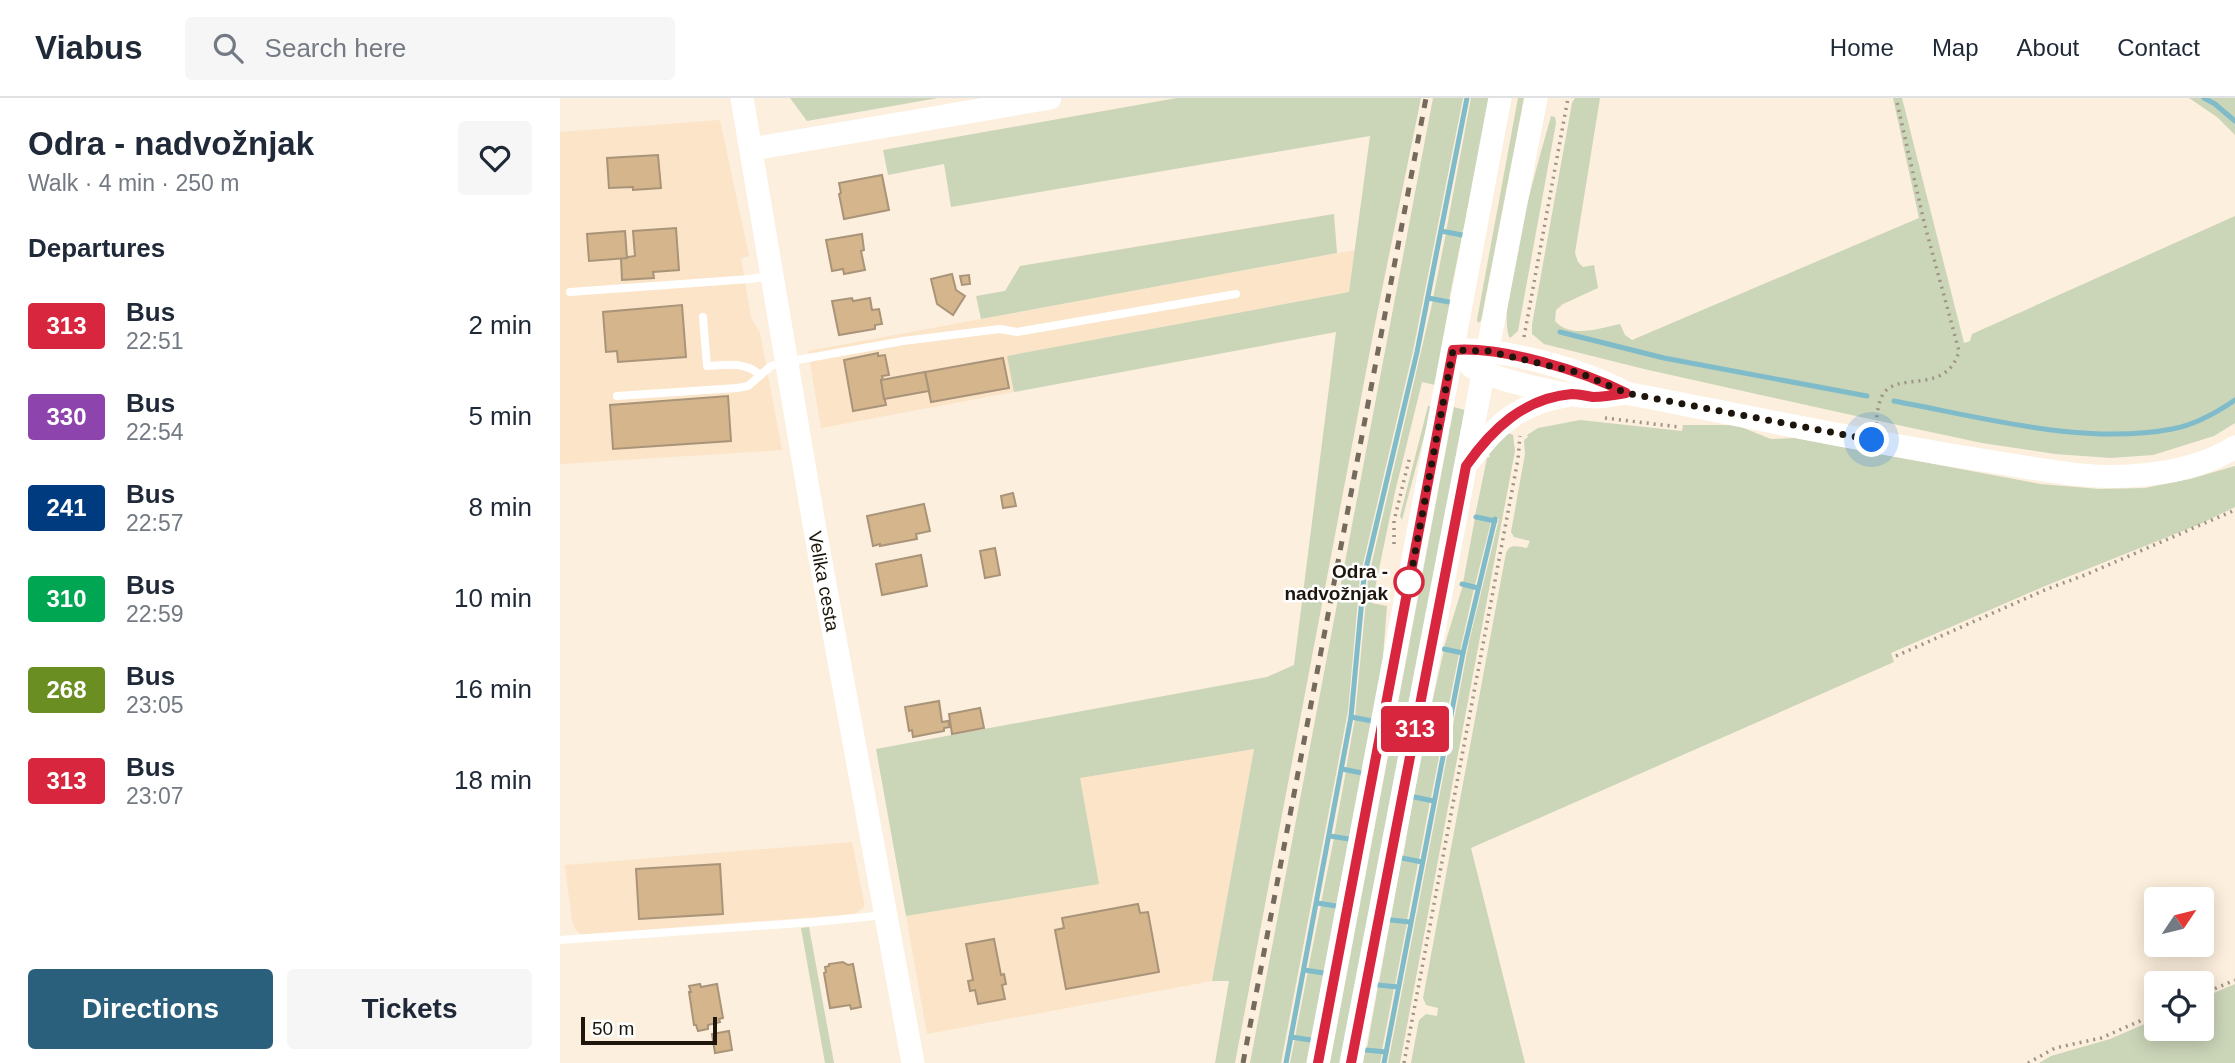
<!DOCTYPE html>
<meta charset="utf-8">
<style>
body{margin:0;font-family:Helvetica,sans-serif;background:#f6f6f7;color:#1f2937;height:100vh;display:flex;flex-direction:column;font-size:26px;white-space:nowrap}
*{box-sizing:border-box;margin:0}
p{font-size:23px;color:#747a83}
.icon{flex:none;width:38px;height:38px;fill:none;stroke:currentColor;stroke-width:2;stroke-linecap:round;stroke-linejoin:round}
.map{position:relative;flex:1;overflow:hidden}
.panel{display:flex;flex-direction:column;background:#fff;width:560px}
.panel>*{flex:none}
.badge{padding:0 14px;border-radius:5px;font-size:24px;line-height:46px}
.needle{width:46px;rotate:55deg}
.tools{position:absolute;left:1584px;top:789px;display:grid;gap:14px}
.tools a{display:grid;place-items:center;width:70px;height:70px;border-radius:7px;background:#fff;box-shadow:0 4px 18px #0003;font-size:35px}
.scale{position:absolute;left:21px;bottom:18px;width:136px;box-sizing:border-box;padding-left:7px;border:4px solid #1e160c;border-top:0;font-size:19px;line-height:24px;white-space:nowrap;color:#1e160c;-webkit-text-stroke:5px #fefefe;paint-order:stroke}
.you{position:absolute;width:35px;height:35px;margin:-18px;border:5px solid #fff;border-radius:50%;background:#1a73e8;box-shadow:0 0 0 10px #1a73e833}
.map>.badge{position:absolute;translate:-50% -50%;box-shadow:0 0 0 4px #fff}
h2{padding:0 28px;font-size:26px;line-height:63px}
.round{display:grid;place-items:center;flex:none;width:74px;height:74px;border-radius:7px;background:#f6f6f7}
.summary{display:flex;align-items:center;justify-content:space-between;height:119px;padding:0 28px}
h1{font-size:33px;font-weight:800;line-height:52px}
.primary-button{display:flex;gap:14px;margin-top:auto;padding:14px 28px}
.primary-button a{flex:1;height:80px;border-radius:7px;background:#2b607c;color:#fff;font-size:28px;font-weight:800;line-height:80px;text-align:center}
.primary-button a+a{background:#f6f6f7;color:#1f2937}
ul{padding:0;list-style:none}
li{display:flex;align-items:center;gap:21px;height:91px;padding:0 28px}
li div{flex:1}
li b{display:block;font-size:26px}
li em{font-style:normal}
li .badge{min-width:77px;font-weight:700;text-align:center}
header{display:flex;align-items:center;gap:42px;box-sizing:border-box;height:98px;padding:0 35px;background:#fff;border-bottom:2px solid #e0e1e3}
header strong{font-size:33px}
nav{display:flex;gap:38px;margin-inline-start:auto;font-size:24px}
.search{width:490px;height:63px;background:#f6f6f7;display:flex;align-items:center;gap:18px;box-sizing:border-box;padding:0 24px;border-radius:7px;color:#747a83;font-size:26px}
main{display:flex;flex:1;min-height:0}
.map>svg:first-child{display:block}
</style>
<header>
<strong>Viabus</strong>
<div class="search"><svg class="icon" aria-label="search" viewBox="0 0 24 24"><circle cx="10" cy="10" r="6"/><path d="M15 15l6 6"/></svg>Search here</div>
<nav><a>Home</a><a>Map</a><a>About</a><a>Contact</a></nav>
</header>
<main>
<section class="panel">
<div class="summary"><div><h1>Odra - nadvožnjak</h1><p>Walk · 4 min · 250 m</p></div><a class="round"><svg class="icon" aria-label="heart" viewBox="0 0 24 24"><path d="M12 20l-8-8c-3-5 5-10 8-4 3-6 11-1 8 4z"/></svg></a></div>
<h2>Departures</h2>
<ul>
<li><span class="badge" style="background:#d7263d;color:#fff">313</span><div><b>Bus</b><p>22:51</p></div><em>2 min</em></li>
<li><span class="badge" style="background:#8e44ad;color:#fff">330</span><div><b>Bus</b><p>22:54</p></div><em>5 min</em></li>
<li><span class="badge" style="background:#003b80;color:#fff">241</span><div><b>Bus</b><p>22:57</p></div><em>8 min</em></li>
<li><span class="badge" style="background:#00a651;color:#fff">310</span><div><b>Bus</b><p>22:59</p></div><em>10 min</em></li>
<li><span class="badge" style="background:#6b8e23;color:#fff">268</span><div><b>Bus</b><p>23:05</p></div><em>16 min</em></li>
<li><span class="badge" style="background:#d7263d;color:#fff">313</span><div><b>Bus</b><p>23:07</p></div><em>18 min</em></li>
</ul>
<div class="primary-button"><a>Directions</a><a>Tickets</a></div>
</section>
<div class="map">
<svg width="1675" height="965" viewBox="0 0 1675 965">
<rect width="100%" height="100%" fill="#fcefdd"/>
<!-- built -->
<g fill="#fbe4c8">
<path d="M160,22L189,158L181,160L191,220L200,235L222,352L0,366V34Z"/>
<path d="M795,152L789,194L448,258L454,294L261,330L248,253Z"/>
<path d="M694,651L652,883L367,936L346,818L539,786L519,680Z"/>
<path d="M292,744L304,804V809L295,816L28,836H21L16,832L12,823L5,767Z"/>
</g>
<!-- green -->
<g fill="#cbd5b8">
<path d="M230,0H378L247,23Z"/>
<path d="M617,0H861L815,226L675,965H655L669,883H652L694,651L520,680L539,786L346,818L316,651L707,579L734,567L776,234L454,294L447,258L789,194L810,38L391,109L384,66L328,77L323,52Z"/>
<path d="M873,0H903L853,253L800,479L788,613L721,965H690Z"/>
<path d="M911,0H929L904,130L902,135L886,134Z"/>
<path d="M958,0H964L921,223L918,225L917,222Z"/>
<path d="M1015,0H1040L1015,155L1018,164L1023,169L1034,167L1038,190L1003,206L996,212L995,223C1010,241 1041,230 1060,226L1065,237L1072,242L1359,120L1333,0H1342L1404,245L1410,243L1412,236L1675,118V325L1654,338L1593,357L1551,360L1495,356L1422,345L1305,320L1084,271L984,246L972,236V227L1012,5Z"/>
<path d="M1629,0H1675V37L1657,19Z"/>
<path d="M991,18L995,19L996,25L958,233L950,240C934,214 981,55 991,18Z"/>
<path d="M774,116L777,155L421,221L416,198L445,193L460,168Z"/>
<path d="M886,135L902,138L889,202L873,200Z"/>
<path d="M873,202L890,205L875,287L862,284L835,394L812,505L827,508L822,571L812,621L795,619L808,481Z"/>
<path d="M868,308H872L842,422L840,418Z"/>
<path d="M894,309L905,312L781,965H770Z"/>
<path d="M1020,322L1122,333L1123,327H1176L1211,341L1235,340L1480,386L1539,391L1585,390L1630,381L1675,368V409L1640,426L1485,488L1331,555L1334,564L911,750L965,965H851L859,922L866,916L877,918L878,910L866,907L863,900L946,455C950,445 958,449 967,450L970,443L954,439L951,434L965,356L964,342L968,339L967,337L978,330Z"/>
<path d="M943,333L953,337L955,353L840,965H828L909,544L939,421L915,418L927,360L930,359L929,355Z"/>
<path d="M915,420L931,424L915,487L903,485Z"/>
<path d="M903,487L914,490L900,553L884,549Z"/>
<path d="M884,552L899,556L884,631L868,628V622Z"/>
<path d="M795,620L812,624L802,673L786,671Z"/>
<path d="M867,630L884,633L871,700L854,698Z"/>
<path d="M786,673L802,676L789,740L774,738Z"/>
<path d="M853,701L870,703L859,762L843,759Z"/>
<path d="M774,740L789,743L776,807L761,805Z"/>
<path d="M841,762L858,765L847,822L831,820Z"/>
<path d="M761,807L777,810L766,869L763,874L748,872Z"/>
<path d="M830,823L847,825L835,887L819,885Z"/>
<path d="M249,829L274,965H265L241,830Z"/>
<path d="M748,873L764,877L753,936L751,941L735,939Z"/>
<path d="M1675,886V965H1479L1491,958L1550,941L1596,921V931H1642V900Z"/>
<path d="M818,888L834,890L822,952L807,950Z"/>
<path d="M735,940L751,944L747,965H730Z"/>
<path d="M805,953L822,955L820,965H803Z"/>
</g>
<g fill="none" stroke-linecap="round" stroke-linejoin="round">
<!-- stream -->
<g stroke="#7fbbc9" stroke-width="5">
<path d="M1644,0L1655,6L1675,23"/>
<path d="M881,133L902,137"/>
<path d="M868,200L889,204"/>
<path d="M1000,234L1104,260L1307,298"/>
<path d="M1334,303C1420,319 1525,348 1612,331C1635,327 1656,315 1675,302"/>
<path d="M916,419L935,423"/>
<path d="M902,486L918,490"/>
<path d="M884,551L903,555"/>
<path d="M791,619L812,623"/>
<path d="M867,629L888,632"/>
<path d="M782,671L802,675"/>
<path d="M854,699L874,703"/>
<path d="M770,738L789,741"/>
<path d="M842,760L862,764"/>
<path d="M757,805L776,808"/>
<path d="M831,822L850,824"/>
<path d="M744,872L764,875"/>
<path d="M818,887L838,889"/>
<path d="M731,939L751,942"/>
<path d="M806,952L826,954"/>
<path d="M726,965L791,619L804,479L857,254L907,0"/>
<path d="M824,965L903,555L935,421"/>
</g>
</g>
<!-- building -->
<g fill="#d4b58c" stroke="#a99479" stroke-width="2">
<path d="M98,57L101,90L73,92V89L49,90L47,60Z"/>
<path d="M322,77L329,112L284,121L279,96L281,95L279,85Z"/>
<path d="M116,130L119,172L93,174L94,180L62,182L61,160L75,158L73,133Z"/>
<path d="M65,133L67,160L29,163L27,136Z"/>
<path d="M302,136L304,152L301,153L305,172L284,176L283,171L272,173L266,142Z"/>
<path d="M392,176L396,192L405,198L393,217L377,206L371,181Z"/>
<path d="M409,177L410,186L402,187L400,178Z"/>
<path d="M292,200L293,203L310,200L312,212L319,211L322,226L315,227V231L279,237L272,203Z"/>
<path d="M122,207L126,259L58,264L57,253L46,254L43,214Z"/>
<path d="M318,255V258L325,257L329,277L322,278L323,282H321L326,307L293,313L284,262Z"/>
<path d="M443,260L449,290L371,304L365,274Z"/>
<path d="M365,274L369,293L324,301L321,282Z"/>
<path d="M168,298L171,343L53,351L50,307Z"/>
<path d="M453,395L456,408L443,410L441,398Z"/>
<path d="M364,406L370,433L356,436L357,441L320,448V446L313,448L307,418Z"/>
<path d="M435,450L440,477L425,480L420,453Z"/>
<path d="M361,457L367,488L322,497L316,466Z"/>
<path d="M379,603L382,624L388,623L390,629L384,630V633L353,639L352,632L349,633L345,609Z"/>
<path d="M420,610L424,630L392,636L389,616Z"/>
<path d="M160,766L163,816L79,821L76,771Z"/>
<path d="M578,806L580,815L588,814L599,874L506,891L495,832L504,830L502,820Z"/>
<path d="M434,841L441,877L444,876L446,886L442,887L445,901L418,906L415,892L410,893L408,883L413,882L406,846Z"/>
<path d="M283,864L288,867L293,866L301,909L291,911L290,907L270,910L264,875L266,874L265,869L269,868V866Z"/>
<path d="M140,886L141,889L157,886L163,920L159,921L160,924L148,927V931L138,933L136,927H134L129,894H131L129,888Z"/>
<path d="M169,933L172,952L155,955L152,936Z"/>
</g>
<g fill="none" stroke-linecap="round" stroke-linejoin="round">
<!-- path -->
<g stroke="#9e9385" stroke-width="3.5" stroke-dasharray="2 5" stroke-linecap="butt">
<path d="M964,239L1008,0"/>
<path d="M1045,320L1119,329"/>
<path d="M1316,326C1317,317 1318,306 1322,298C1336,271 1386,299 1399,253L1364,124L1336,0"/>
<path d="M834,446V423L850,358"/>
<path d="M1336,558L1487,491L1525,477L1675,412"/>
<path d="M1642,896L1675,882"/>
<path d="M844,965L958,361L960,338"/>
<path d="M1468,965L1495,950L1541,940L1596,916"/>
</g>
<!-- service -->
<g stroke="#fff" stroke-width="8">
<path d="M10,194L190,181L210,178"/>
<path d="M143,219L147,268C166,267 185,263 200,277"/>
<path d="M57,298L177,290L188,288L211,268L226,264L343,243L440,231L457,234L676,196"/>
<path d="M0,842L255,824L325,817"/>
</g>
<!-- secondary -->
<g stroke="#fff" stroke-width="23">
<path id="s1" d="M182,0L255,432L353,965"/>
<path d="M192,51L490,0"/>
<path d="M893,252C942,249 1023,272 1066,295C1184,318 1302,343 1421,362C1470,369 1519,381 1569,378C1604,376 1645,368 1675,349"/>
<path d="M911,268C933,282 1007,298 1033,299C1044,299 1055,297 1066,295"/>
<path d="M910,362C936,326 960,306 1005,298"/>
<path d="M758,965L940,0"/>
<path d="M791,965L976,0"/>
</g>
<!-- rail -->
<path stroke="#746a5d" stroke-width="5" stroke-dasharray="9 9" stroke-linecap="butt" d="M683,965L866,0"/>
</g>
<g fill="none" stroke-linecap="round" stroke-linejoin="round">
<!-- line casing -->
<g stroke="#fff" stroke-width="16">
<path id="line" d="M758,965L893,252C942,248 1023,273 1066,295C1055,297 1044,299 1033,299C1026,298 1019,296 1012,296C964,300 932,331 906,368L791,965"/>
</g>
<!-- line -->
<use href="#line" stroke="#d7263d" stroke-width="10"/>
<!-- walk -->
<path stroke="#1e160c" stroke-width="7" stroke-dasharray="0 12.6" d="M849,484V487L893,252L928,253L1020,275L1066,295L1312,342"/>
</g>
<!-- markers -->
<circle fill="#fff" stroke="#d7263d" stroke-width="3.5" cx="849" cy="484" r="14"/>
<g text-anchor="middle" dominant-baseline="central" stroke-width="5" stroke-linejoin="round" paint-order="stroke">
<!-- stop labels -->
<g font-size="19" font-weight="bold" fill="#1e160c" stroke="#fefefe" text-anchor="end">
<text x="828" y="473">Odra -<tspan x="828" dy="22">nadvožnjak</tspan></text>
</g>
<!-- street labels -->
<g font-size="19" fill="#1e160c" stroke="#fefefe">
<text stroke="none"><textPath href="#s1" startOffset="490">Velika cesta</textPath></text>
</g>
</g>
</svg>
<div class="tools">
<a><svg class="needle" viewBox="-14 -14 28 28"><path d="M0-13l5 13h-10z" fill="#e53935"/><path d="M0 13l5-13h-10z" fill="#747a83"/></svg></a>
<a><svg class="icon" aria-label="locate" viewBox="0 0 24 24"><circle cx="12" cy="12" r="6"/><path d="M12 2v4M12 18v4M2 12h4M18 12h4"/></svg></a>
</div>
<div class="scale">50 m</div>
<div class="you" style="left:1312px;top:342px"></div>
<b class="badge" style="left:855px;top:631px;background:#d7263d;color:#fff">313</b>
</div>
</main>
